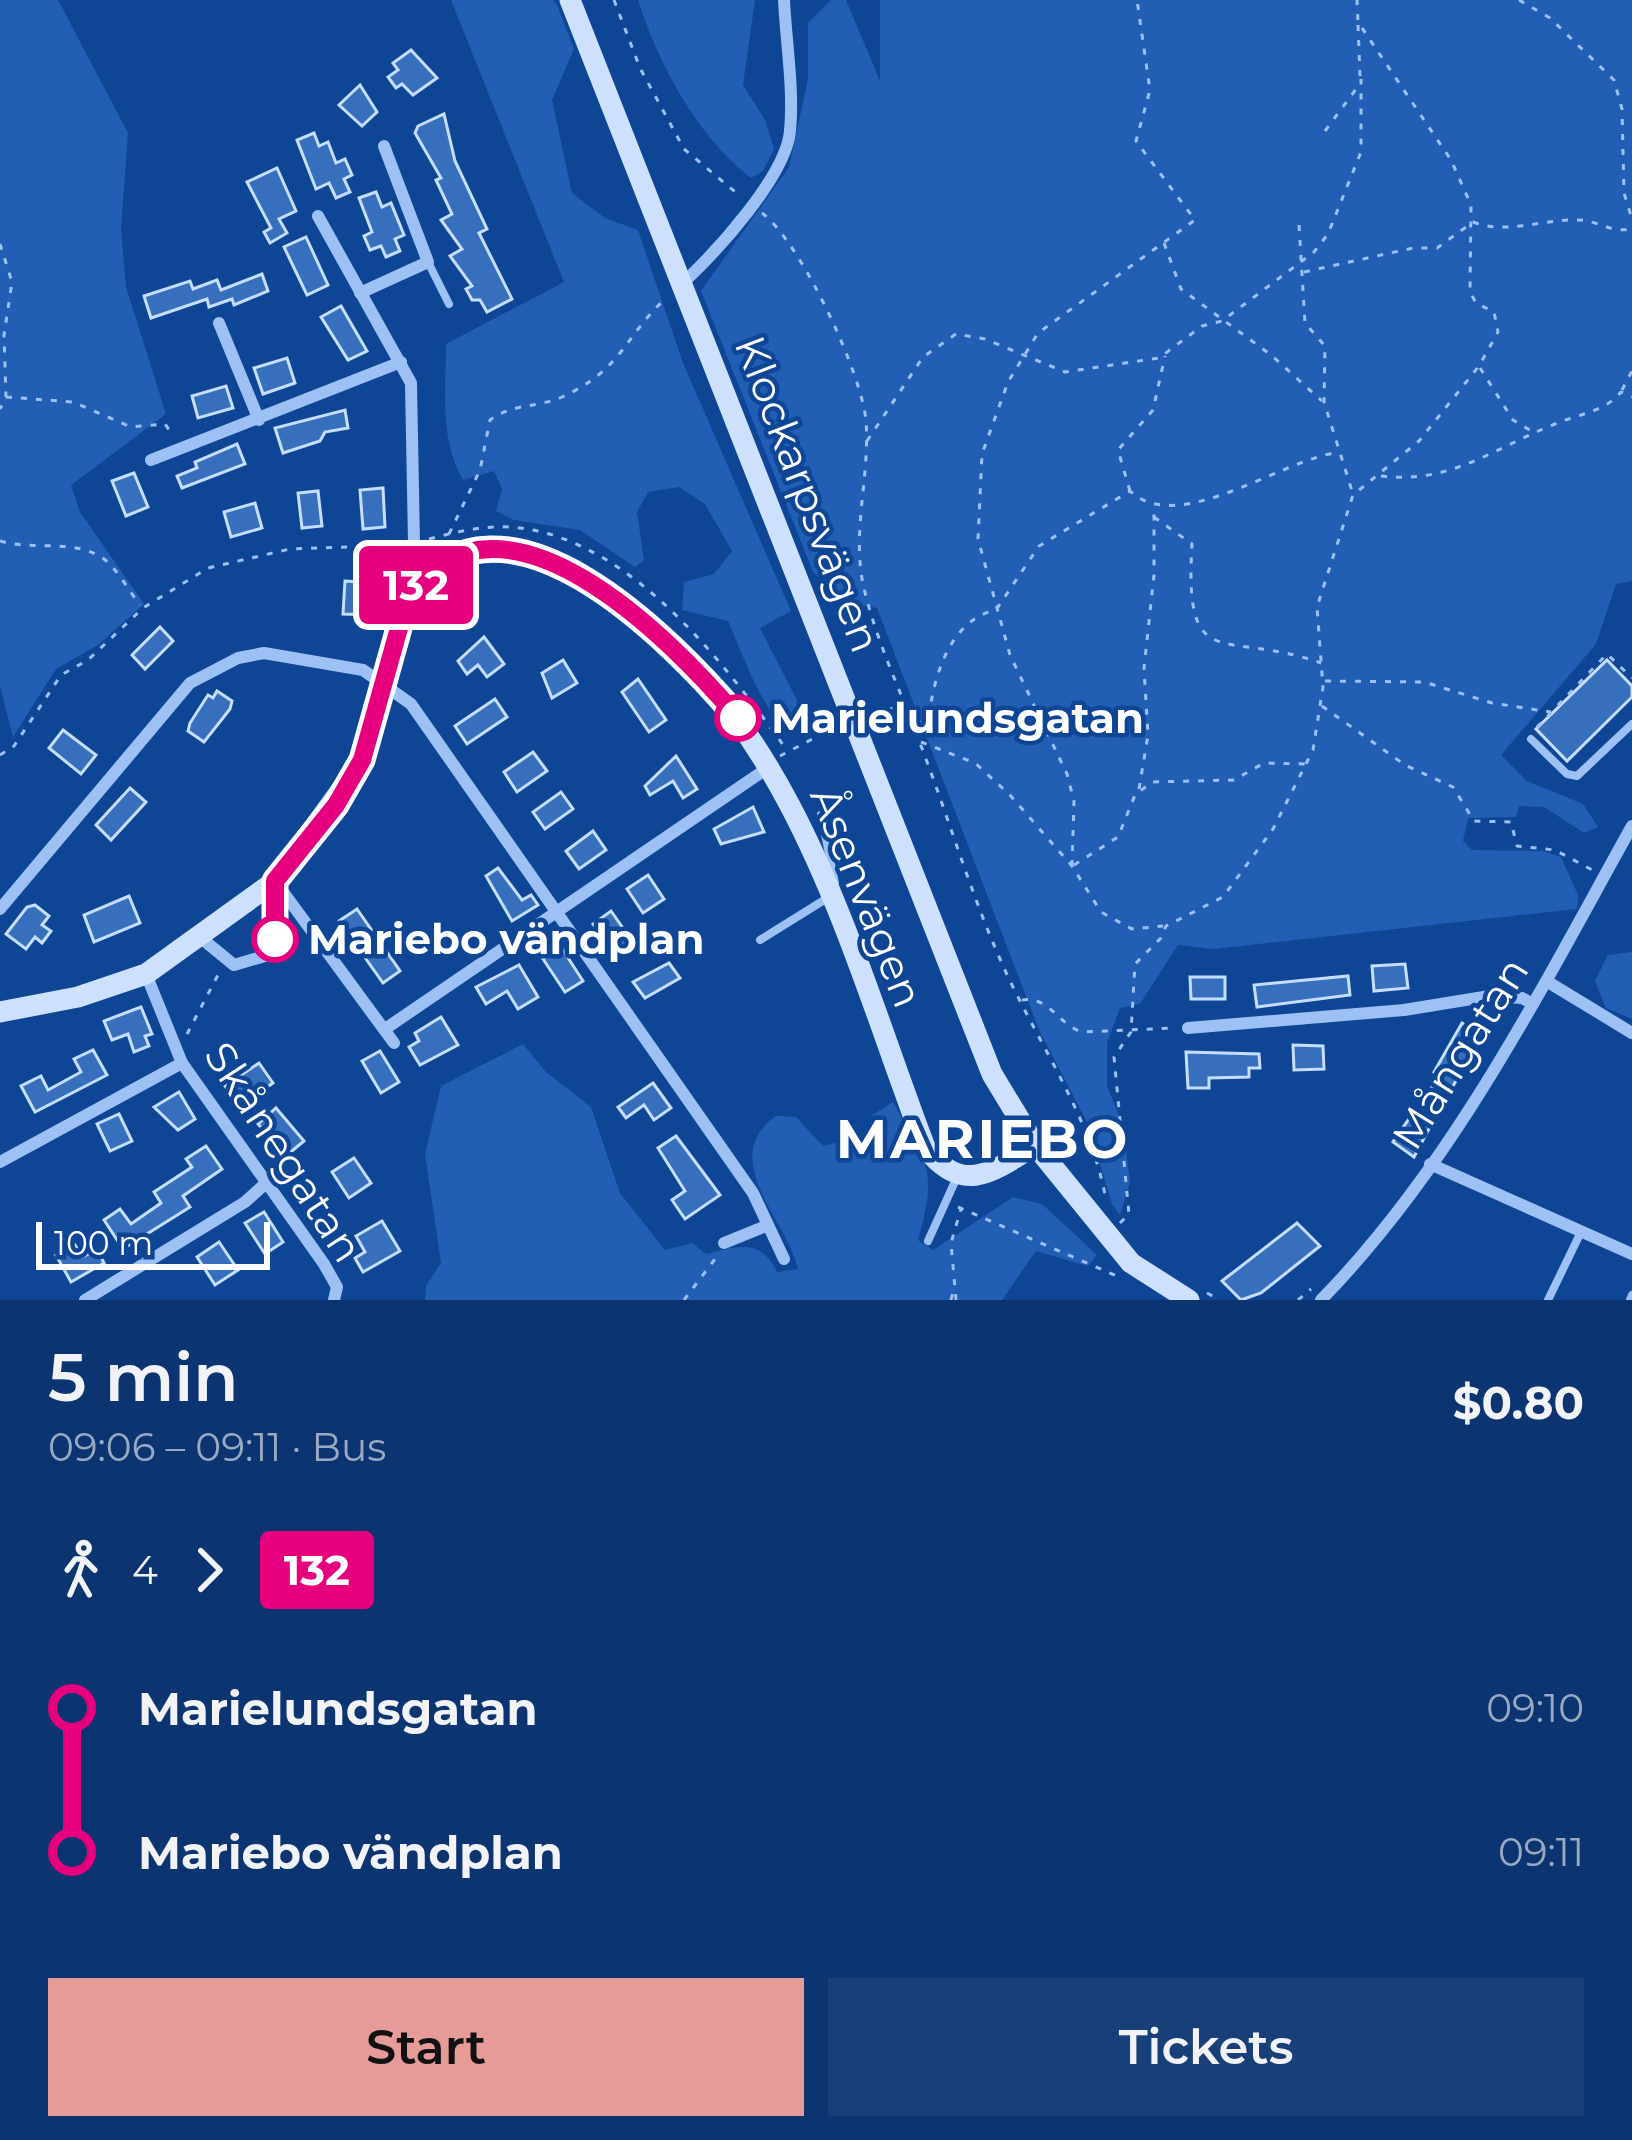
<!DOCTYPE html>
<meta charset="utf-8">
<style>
body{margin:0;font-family:Montserrat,sans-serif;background:#193f78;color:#f1f3f6;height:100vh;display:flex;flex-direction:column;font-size:45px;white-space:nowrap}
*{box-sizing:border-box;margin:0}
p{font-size:39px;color:#9aaac3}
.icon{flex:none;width:66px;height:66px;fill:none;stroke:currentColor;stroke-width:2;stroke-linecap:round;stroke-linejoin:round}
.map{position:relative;height:1300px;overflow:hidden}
.panel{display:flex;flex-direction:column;background:#0b3470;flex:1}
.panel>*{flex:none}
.badge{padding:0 24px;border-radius:9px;font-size:42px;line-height:78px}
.scale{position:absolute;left:36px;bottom:30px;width:234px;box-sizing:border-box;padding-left:12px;border:6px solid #fff;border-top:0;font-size:33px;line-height:42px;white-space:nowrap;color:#fff;-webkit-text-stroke:9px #0f4595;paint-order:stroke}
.map>.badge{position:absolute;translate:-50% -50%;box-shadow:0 0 0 6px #fff}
.legs{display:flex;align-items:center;gap:18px;height:132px;padding:0 48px;font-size:39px}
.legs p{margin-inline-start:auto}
.summary{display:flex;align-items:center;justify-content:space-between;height:204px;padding:0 48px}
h1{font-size:66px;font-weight:600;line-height:90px}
.button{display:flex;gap:24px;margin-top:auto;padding:24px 48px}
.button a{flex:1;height:138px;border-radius:0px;background:#e69b98;color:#111;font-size:48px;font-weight:600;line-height:138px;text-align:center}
.button a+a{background:#193f78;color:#f1f3f6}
ul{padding:0 48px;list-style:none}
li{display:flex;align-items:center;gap:42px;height:144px;font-size:45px}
li i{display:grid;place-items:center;width:18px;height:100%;margin:0 15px;background:currentColor}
li i::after{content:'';width:30px;height:30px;margin:-15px;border:9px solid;border-radius:50%;background:#0b3470}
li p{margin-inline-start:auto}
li:first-child i{background:linear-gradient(#0000 50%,currentColor 0)}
li:last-child i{background:linear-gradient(currentColor 50%,#0000 0)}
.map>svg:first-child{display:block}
</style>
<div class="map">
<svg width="1632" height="1300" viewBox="0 0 1632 1300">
<rect width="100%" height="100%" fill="#0f4595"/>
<!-- green -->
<g fill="#215eb4">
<path d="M0,0H58L128,133L121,229L126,287L166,414L71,485L80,512L144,604L98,645L56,669L13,737L0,686Z"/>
<path d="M451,0H553L557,5L574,49L552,100L572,193L605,218L638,230L683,363L791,611L760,628L801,708L825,714V722C814,726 799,734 788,730C766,719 738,644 728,621L682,610L684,582L714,574L732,551L705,504L679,487L648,492L637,512L644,560L635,567L580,530L514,520L496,511L502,489L494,471L463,480C439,438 446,391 446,344L564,282Z"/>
<path d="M638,0H755L743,85L765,120L774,149L763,171L751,178C696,135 659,65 638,0Z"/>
<path d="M831,0H846L880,81V0H1632V581L1616,584L1596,644L1501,755L1527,781L1583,804L1598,827L1584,833L1544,807L1519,806L1516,817L1468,818L1463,841L1472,850L1543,851L1561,857L1578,895L1577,909L1214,949L1178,945L1140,1004L1120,1008L1107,1043V1086L1123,1125L1130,1182L1120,1215L1112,1204L1087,1122L1039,1030L877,608L852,604L813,572L701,291L789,167L808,79V23Z"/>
<path d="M1632,952V1019L1606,1008L1595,981L1608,955Z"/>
<path d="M523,1044L546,1072L591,1107L620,1193L665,1250L692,1243L706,1254C738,1246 761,1238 777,1272L798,1269C788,1222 716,1158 776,1116L796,1117L823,1146L878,1132L872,1115L893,1102C928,1164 938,1170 918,1240L933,1250L1013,1197L1042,1204L1097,1255L1088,1266L1036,1251L1002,1300H425L426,1286L441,1263L425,1154L441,1086Z"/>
</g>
<!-- building -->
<g fill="#386fbd" stroke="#c5ddfe" stroke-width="3">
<path d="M411,50L437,78L413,95L402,84L396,88L388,77L398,70L393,63Z"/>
<path d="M360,85L377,112L362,126L339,105Z"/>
<path d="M444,114L455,161L487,229L479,233L512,299L487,312L480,300H472L466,289L472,286L450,256L462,249L441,220L452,214L436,180L441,178L415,133L418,126Z"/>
<path d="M314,133L319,146L328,142L336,163L345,159L352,175L344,179L350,192L336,198L329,183L316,189L297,140Z"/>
<path d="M277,168L296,211L279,219L287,233L270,243L264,232L271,228L247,182Z"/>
<path d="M376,192L382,207L391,203L404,235L395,239L400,251L386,257L381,246L370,250L364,236L372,232L359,198Z"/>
<path d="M306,237L328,285L307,295L284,247Z"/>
<path d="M262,274L268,291L234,305L232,299L209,307L207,299L151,318L144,296L190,281L193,289L217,280L221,290Z"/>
<path d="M341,306L367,351L348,360L321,317Z"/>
<path d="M287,358L295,383L263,394L254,368Z"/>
<path d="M226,386L233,408L198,418L192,396Z"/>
<path d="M345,410L348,428L325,432L320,441L283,453L275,428Z"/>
<path d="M237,444L245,464L182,488L177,476L197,468L195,462Z"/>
<path d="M134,473L148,507L126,516L112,481Z"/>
<path d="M383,488L385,527L363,529L360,490Z"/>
<path d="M318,491L322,526L302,528L298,493Z"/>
<path d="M255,503L262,528L231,537L224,512Z"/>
<path d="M345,581L374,583L372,615L343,614Z"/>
<path d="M160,627L173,641L145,669L132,655Z"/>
<path d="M484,637L504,664L487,677L478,665L467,674L458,661Z"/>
<path d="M563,660L577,683L552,698L542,673Z"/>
<path d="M1607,660L1632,686V697L1567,761L1536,729Z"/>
<path d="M638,679L666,720L649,732L622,692Z"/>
<path d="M217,691L232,701L230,709L204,742L188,731L190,723L208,695L213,698Z"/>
<path d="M495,699L507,717L467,744L455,726Z"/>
<path d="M63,730L96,755L81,774L49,748Z"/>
<path d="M533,752L547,771L517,792L504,772Z"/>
<path d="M676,756L697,789L683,798L673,781L650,795L645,786Z"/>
<path d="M130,788L146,802L111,840L96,825Z"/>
<path d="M561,792L573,809L545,829L533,812Z"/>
<path d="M753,807L764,832L721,844L714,829Z"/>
<path d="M593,831L606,850L579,869L566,851Z"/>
<path d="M498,868L522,900L531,895L538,905L512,921L486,876Z"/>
<path d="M648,875L664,899L643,913L627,889Z"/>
<path d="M129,896L140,923L94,942L84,915Z"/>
<path d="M35,905L49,916L42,925L51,931L42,943L35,937L26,949L6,934L27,907Z"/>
<path d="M357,909L400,971L383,983L339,921Z"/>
<path d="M611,911L632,941L614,954L593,924Z"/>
<path d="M561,947L583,981L565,992L543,959Z"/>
<path d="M669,963L680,978L645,998L633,982Z"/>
<path d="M1405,964L1408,988L1374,991L1372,966Z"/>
<path d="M519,965L538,997L518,1009L507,991L486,1004L476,987Z"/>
<path d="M1348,976L1350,995L1257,1007L1254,985Z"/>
<path d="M1190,977H1225V999H1191Z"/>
<path d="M141,1007L152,1034L145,1036L149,1046L134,1052L128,1034L112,1040L104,1021Z"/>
<path d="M441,1017L458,1045L420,1065L409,1047L419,1041L415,1033Z"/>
<path d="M1462,1023L1483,1036L1444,1101L1429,1091L1440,1076L1434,1072Z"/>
<path d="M1293,1045L1323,1046L1324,1069L1294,1070Z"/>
<path d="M93,1050L107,1075L35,1112L21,1086L41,1076L48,1090L81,1072L74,1059Z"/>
<path d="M380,1051L399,1082L381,1093L362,1061Z"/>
<path d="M1186,1052L1259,1054L1260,1068H1249V1077L1209,1078V1088H1188Z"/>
<path d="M259,1063L273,1083L239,1106L225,1086Z"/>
<path d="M653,1083L671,1108L654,1120L644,1105L626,1118L618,1107Z"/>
<path d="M179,1092L195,1119L178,1130L154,1107Z"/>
<path d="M276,1108L304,1141L286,1156L258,1124Z"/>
<path d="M1413,1113L1431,1125L1414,1157L1393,1142Z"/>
<path d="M119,1114L132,1141L110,1151L97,1124Z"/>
<path d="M676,1136L720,1195L685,1219L672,1200L685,1191L658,1148Z"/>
<path d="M206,1146L222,1169L183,1196L190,1207L123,1249L104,1220L120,1209L131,1224L161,1203L154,1192L192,1167L186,1159Z"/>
<path d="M354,1158L371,1183L349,1198L332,1172Z"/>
<path d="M264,1212L283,1242L265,1254L245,1223Z"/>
<path d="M382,1221L400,1251L363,1272L355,1258L365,1252L356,1236Z"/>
<path d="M1297,1223L1320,1246L1261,1293L1241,1300L1222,1281Z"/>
<path d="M219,1242L238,1270L215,1285L197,1257Z"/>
<path d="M75,1245L82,1257L97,1250L104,1263L71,1282L56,1255Z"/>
</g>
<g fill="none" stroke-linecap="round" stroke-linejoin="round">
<!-- path -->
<g stroke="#9dc1f4" stroke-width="3" stroke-dasharray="6 9" stroke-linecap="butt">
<path d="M614,0L640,68L684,149L740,196"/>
<path d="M1519,0L1550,18L1614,80L1622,109L1624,193L1632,219"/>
<path d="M1358,25L1360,76"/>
<path d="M1325,131L1359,85"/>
<path d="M762,213C800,241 862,373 866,421C870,476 852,530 863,584C875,638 899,687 918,738C948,815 970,893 1004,968C1038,1043 1092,1119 1106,1200"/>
<path d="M1299,225L1305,323L1325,346L1324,402L1353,494"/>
<path d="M1164,243L1181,289L1271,355L1322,401"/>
<path d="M0,244L12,282L4,335L6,397L0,409"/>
<path d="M1304,272L1413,248H1437L1473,222C1506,235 1543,219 1577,220C1598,220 1609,233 1632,229"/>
<path d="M1480,368L1513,420L1533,432"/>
<path d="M1622,390L1632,371"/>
<path d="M6,397L73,402L131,427L165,424L172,434"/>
<path d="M867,441L923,357L956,334L985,339L1065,372L1159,358L1202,326L1222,321L1314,252L1328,234L1361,152V79"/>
<path d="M1381,476C1450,485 1496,447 1555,424C1578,414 1605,412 1621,392L1632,397"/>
<path d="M1130,491L1118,450L1153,410L1165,356"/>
<path d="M1154,517L1192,544C1184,678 1223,628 1321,663"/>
<path d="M449,534L480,470L490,420C513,403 537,408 562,397C623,369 624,337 665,299"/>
<path d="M429,539C460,531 488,524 520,528C633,542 725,664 786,749"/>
<path d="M0,541C33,551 74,538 104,559C118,570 129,591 140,605"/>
<path d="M1325,681L1424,682L1492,703L1551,712"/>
<path d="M1322,706L1405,765L1453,787L1474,821L1511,822L1517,846L1555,850L1594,871"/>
<path d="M887,710L902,705"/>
<path d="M916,724L929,716C934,675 951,619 996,610L1039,546L1130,491C1179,537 1281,459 1340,452"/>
<path d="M1537,727L1607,654L1632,678"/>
<path d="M921,742L975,763L1009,794L1072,866L1101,912L1132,929L1163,926"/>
<path d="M0,755L14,746L61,675L88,660L143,608L208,568L290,549L402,545"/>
<path d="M780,756L820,735"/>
<path d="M1139,789L1148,735L1144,668L1154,575V507"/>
<path d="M1074,865L1118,837L1135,795L1152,782L1234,780L1264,763L1305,764"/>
<path d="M1072,866L1074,801L1067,774L1010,655L978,539L982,454L1008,382L1038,333L1195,220L1136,141L1150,90L1137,0"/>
<path d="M1022,1000C1048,995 1059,1025 1082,1032L1174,1028"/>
<path d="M187,1034L219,973"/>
<path d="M958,1207L1119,1277"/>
<path d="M1120,1223L1129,1214L1114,1057L1131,1032L1135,964L1161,938L1166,926L1223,897L1273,829L1313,750L1323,687L1317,607L1353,495L1419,441L1479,366L1498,332L1494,312L1476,303L1470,292L1471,205L1451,160L1358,22L1357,0"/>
<path d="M1207,1293L1220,1300"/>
<path d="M684,1300L718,1255"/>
<path d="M951,1300L954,1288"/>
<path d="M956,1300L951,1243L961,1209"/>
<path d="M1298,1300L1311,1289"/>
</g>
<!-- lane -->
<g stroke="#9dc1f4" stroke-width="8">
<path d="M428,262L449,304"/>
<path d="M1531,739L1567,774L1577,776L1632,724"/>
<path d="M821,815L835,883"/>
<path d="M760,940L829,897"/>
<path d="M928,1241L957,1177"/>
<path d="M1548,1300L1581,1232"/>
<path d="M1630,1300L1632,1295"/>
</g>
<!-- street -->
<g stroke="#9dc1f4" stroke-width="12">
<path d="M318,216L411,383L414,543L423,575"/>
<path d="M684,282C717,251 786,176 790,131C794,89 786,42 784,0"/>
<path d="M360,293L428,262L384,146"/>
<path d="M219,323L259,420"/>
<path d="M151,460L401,362"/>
<path d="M275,881L394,1043"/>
<path d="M0,909L190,683L238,658L264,653L363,670L411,704L753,1193L784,1259"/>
<path d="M201,938L234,965L265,956L275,939L276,882"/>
<path d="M146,974L182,1063L324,1264L337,1287L334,1300"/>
<path d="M1548,982L1632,1033"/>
<path d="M1188,1028L1404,1010L1490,996L1522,998L1533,1004"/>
<path d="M385,1029L769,767"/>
<path d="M0,1162L182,1063"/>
<path d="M1430,1164L1632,1254"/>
<path d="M724,1243L766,1226"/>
<path d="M85,1300L245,1202L265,1184"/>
<path d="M1321,1300C1453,1165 1541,989 1632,826"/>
</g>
<!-- secondary -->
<g stroke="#cde0fd" stroke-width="21">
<path d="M570,0L992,1074L1035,1145L1131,1263L1189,1300"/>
<path d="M0,1012L78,997L146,974L275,881L363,760L408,596C437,557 481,545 529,555C564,563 596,585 625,606C799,732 852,956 925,1147C962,1196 992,1173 1035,1145"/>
</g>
<!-- path-bridge -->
<path stroke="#9dc1f4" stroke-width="3" stroke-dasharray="6 9" stroke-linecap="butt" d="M820,735L887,710"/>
</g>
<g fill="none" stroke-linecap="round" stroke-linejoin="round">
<!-- line-1 casing -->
<g stroke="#fff" stroke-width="27">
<path id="line-1" d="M275,939V881L336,805L362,760L408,596C502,465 673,641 738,718"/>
</g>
<!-- line-1 -->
<use href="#line-1" stroke="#e6007e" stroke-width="18"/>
</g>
<!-- markers -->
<g fill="#fff" stroke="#e6007e" stroke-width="6">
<circle cx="738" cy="718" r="21"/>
<circle cx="275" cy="939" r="21"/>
</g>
<g text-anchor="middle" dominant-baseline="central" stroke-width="9" stroke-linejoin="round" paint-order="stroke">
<!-- street labels -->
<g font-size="42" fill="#fff" stroke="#0f4595">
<text transform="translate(808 494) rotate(69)">Klockarpsvägen</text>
<text transform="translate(867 897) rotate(68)">Åsenvägen</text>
<text transform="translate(1460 1053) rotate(-58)">Mångatan</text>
<text transform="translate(284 1152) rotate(57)">Skånegatan</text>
</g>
<!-- stop labels -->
<g font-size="42" font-weight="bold" fill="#fff" stroke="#0f4595" text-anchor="start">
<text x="771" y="718">Marielundsgatan</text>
<text x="308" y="939">Mariebo vändplan</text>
</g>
<!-- district labels -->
<g font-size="54" font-weight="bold" letter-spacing="3" fill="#fff" stroke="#0f4595">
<text x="983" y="1139">MARIEBO</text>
</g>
</g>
</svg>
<div class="scale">100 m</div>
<b class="badge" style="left:416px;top:585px;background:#e6007e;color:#fff">132</b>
</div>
<section class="panel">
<div class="summary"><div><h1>5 min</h1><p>09:06 – 09:11 · Bus</p></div><b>$0.80</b></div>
<div class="legs"><svg class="icon" aria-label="walk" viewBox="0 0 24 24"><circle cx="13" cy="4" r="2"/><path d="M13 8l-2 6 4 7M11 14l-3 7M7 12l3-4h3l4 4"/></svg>4<svg class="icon" aria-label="forward" viewBox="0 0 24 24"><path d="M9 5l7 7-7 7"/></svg><b class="badge" style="background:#e6007e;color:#fff">132</b></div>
<ul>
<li><i style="color:#e6007e"></i><b>Marielundsgatan</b><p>09:10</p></li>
<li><i style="color:#e6007e"></i><b>Mariebo vändplan</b><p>09:11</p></li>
</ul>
<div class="button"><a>Start</a><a>Tickets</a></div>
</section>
